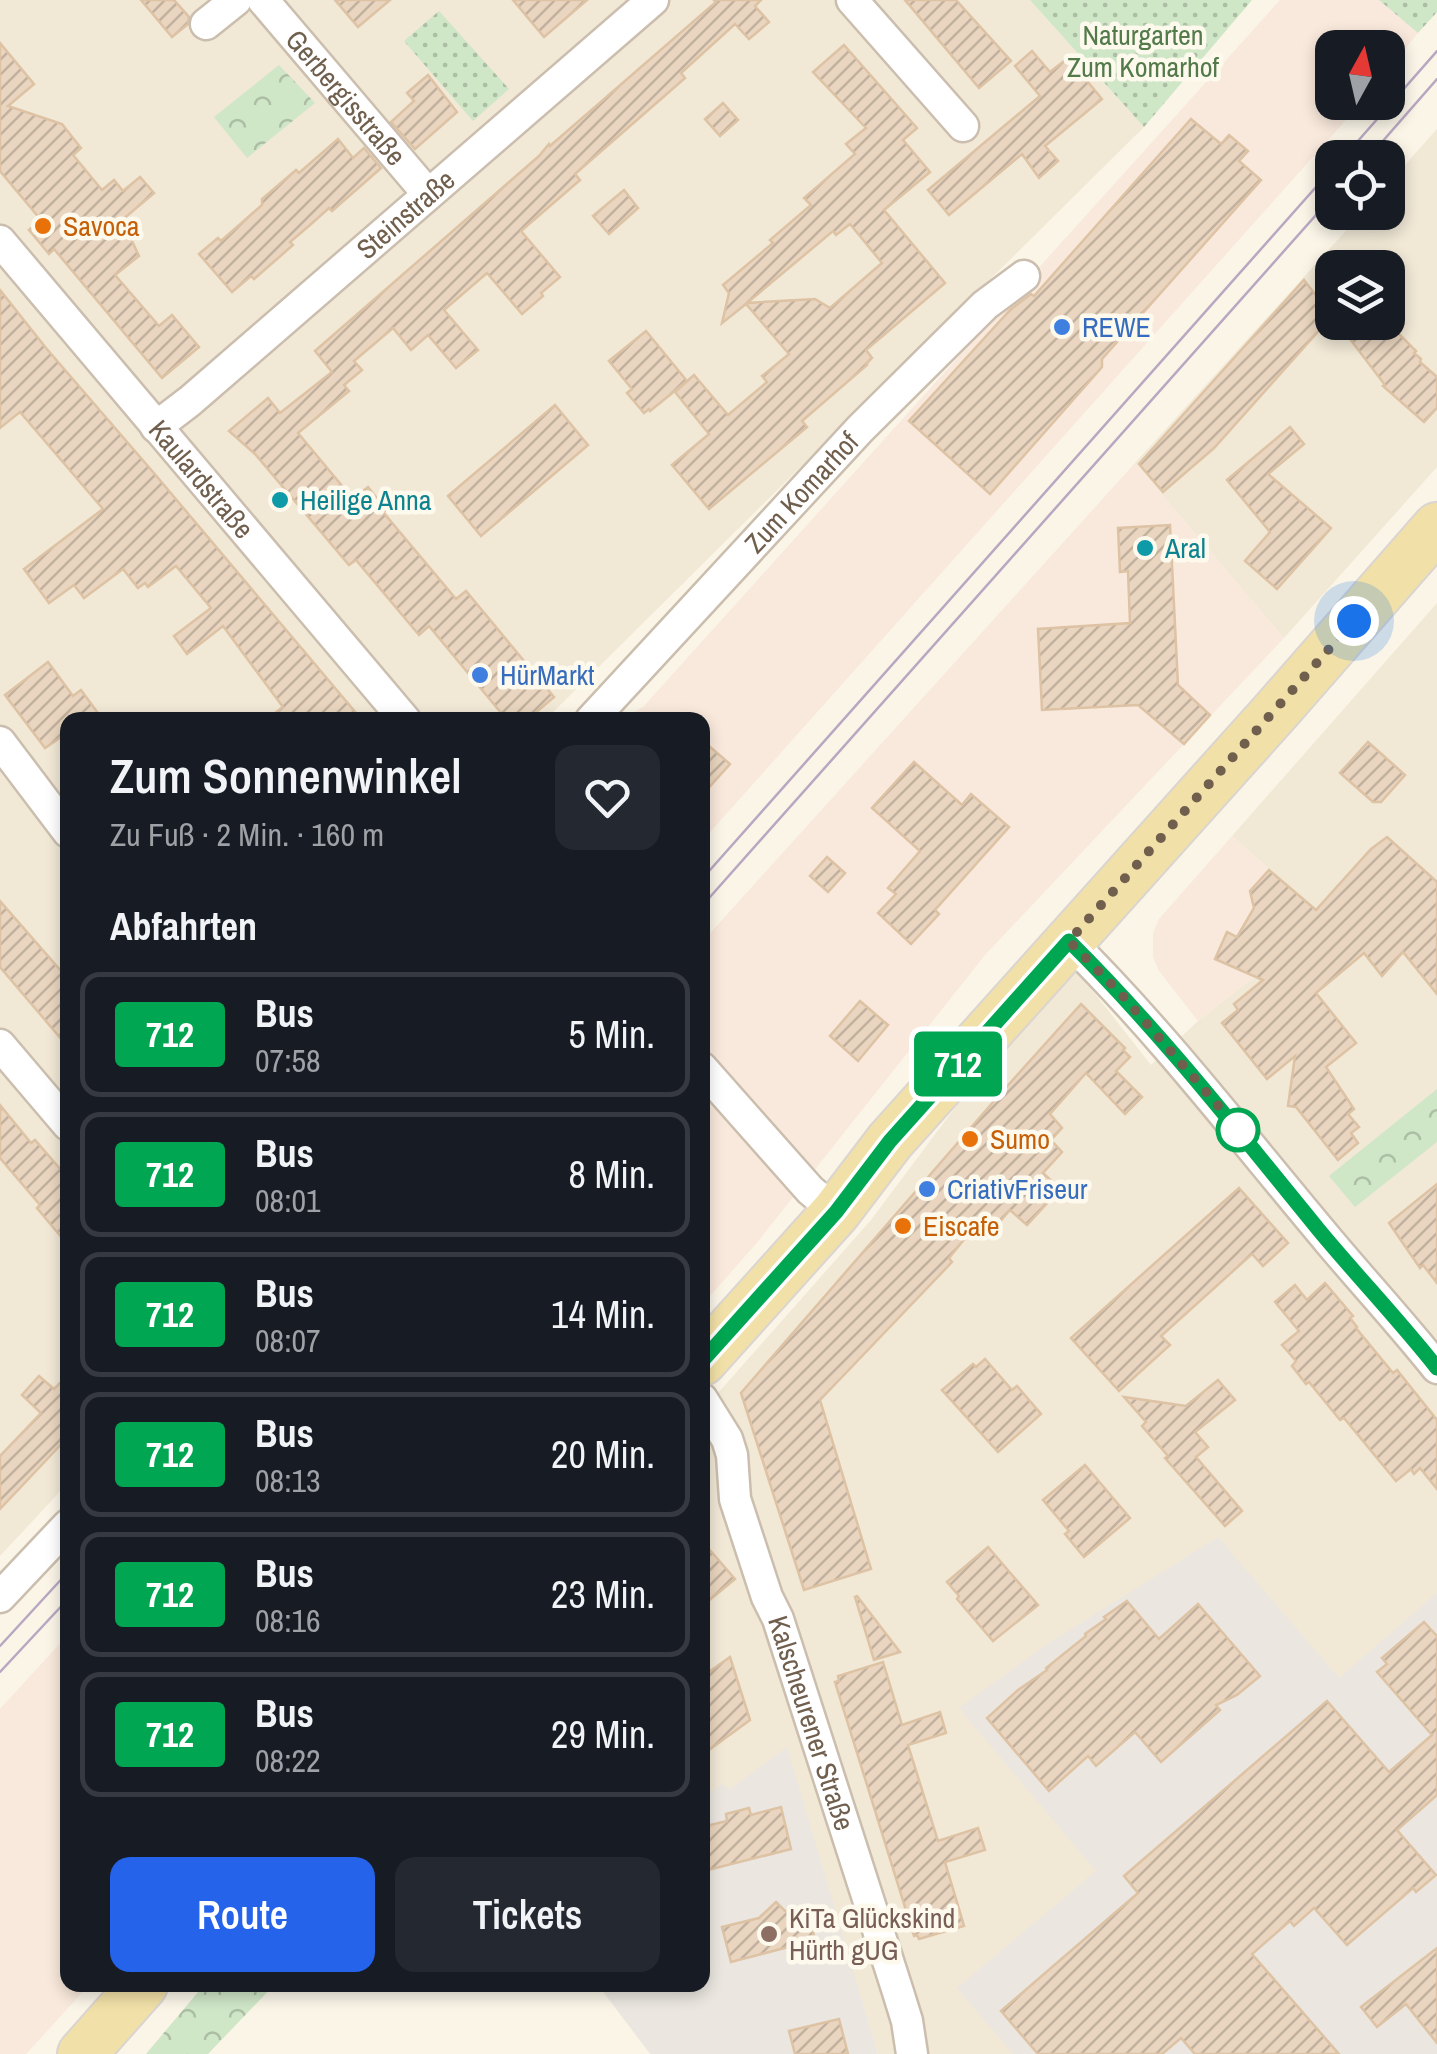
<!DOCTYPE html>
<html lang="de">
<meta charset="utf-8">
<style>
body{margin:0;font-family:"Archivo Narrow",sans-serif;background:#242831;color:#f1f3f6;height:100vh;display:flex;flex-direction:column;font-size:38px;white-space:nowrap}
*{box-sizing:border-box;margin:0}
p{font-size:32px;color:#9ea1a6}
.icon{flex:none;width:55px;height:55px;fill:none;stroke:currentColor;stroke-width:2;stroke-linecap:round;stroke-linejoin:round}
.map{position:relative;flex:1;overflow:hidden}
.details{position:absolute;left:60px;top:712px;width:650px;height:1280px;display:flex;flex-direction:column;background:#171b24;border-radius:20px;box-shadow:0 5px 15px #0003}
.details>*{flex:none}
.badge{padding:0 20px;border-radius:8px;font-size:35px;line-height:65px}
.needle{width:65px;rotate:8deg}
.fabs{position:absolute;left:1315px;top:30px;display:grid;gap:20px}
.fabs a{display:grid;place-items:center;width:90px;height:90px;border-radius:20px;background:#171b24;box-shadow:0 5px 15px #0003;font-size:50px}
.you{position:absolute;width:50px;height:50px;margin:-25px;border:8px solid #fff;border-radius:50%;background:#1a73e8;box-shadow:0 0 0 15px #1a73e833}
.map>.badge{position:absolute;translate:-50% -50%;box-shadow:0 0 0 5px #fff}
h2{padding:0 50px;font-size:38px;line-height:90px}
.round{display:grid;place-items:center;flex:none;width:105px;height:105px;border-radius:20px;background:#242831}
.overview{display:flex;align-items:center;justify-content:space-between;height:170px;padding:0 50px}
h1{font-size:48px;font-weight:600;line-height:75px}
.primary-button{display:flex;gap:20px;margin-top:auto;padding:20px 50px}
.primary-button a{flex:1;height:115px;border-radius:20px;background:#2563eb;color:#fff;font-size:40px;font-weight:600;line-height:115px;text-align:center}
.primary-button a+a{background:#242831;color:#f1f3f6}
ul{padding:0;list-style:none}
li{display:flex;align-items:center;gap:30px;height:125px;margin:0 20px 15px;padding:0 30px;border:5px solid #363941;border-radius:20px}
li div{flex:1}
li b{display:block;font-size:38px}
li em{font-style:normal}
li .badge{min-width:110px;font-weight:700;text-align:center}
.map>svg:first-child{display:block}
</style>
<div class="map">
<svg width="1437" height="2054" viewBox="0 0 1437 2054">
<defs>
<pattern id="grass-dots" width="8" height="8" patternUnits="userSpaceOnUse" patternTransform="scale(2.5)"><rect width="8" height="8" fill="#cfe6c7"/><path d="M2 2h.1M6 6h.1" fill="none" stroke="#acbea4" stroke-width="1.8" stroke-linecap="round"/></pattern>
<pattern id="forest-crowns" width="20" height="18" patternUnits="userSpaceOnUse" patternTransform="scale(2.5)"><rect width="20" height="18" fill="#cfe6c7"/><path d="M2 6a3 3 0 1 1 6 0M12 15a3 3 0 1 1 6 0" fill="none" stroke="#acbea4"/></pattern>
<pattern id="building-hatch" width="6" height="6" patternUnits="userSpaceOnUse" patternTransform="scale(2.5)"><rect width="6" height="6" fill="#ead6c0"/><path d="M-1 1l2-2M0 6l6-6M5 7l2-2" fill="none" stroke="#c2b19e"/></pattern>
</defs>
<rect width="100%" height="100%" fill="#faf5e7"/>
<!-- residential -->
<g fill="#f1e8d6" fill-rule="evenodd">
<path d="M0,0H1030L1144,127L545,720H68L67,1484L0,1556Z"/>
<path d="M1437,129V467L1284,638L1135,463L1362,213L1388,212V184ZM1332,268H1388V322H1332Z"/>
<path d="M1437,603V2054H878L786,1748L730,1790L703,1798V1410L871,1220L1067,958L1151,1065L1198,1021L1327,920L1232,836Z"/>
</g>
<!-- commercial -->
<g fill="#f9e9dc">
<path d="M1280,0H1379L1418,33L1388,70V48H1332V102L1361,103L703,840L702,720H620L643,707Z"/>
<path d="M1135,463L1284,638L985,955L755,1245L703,1304V941Z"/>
<path d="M1232,836L1327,920L1198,1021L1159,971L1153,957V933L1159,919Z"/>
<path d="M67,1636L68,1985H89L26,2054H0V1709Z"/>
</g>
<!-- industrial -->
<g fill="#ebe7e0">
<path d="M1218,1537L1339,1678L1437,1593V2054H1013L957,1988L1096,1871L959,1708L1046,1645Z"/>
<path d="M787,1747L878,2054H650L598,1985H702L703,1798L722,1784L730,1789Z"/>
</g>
<!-- grass -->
<g fill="url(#grass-dots)">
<path d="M1030,0H1252L1144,127Z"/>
<path d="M1379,0H1437V12L1418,33Z"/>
<path d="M439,11L509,89L473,121L404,41Z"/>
</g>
<!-- forest -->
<g fill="url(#forest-crowns)">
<path d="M279,65L315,103L247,158L214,117Z"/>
<path d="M1437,1089V1142L1355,1207L1329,1176Z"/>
<path d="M204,1985H274L208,2054H146Z"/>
</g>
<!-- building -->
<g fill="url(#building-hatch)" stroke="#ddc2a4" stroke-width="2.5" fill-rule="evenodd">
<path d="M141,0H174L189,17L188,24L172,37Z"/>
<path d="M335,0H390L358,27Z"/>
<path d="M513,0H587L544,37Z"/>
<path d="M714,0H761L755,6L769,22L749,39L735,24L681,73L685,78L575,174L580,180L521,231L560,277L541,293L543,296L522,314L487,273L444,310L478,350L456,368L428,335L411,350L393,328L354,361L362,370L344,385L349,391L298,433L353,499L368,487L386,510L383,512L456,599L466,591L554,697L527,720H507L429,626L419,635L356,560L349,565L255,454L229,431L268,398L280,413L332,372L315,351L539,156L549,144L550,146L716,2Z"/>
<path d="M905,0H956L1011,61L979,88Z"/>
<path d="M0,43L34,84L8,106L62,124L81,148L73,155L102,190L114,180L123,191L140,177L154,193L122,220L139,256L115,275L159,326L172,315L199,347L162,378L54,249L49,254L29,230L41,220L0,171Z"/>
<path d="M844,45L917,128L903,140L930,172L884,210L945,283L866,350L872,358L866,364L867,365L802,421L807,427L709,509L672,465L709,434L675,392L694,375L728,415L767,382L762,376L789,354L746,304L722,323L729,293L723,285L773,243L770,240L811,205L804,198L855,154L846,144L866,128L813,72ZM850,224L882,263L830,308L815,299L747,303L833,231L836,235Z"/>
<path d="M1032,51L1050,72L1068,58L1102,99L1045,146L1058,161L1039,178L1022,154L949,215L928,190L1040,96L1015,66Z"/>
<path d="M428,75L457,112L415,149L391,122L414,101L407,93Z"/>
<path d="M723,103L738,120L720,136L705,119Z"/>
<path d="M1191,119L1221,144L1229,135L1248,151L1239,161L1261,180L1102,359V367L990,494L909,421L1010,310L1031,294L1034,296Z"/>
<path d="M338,139L353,158L364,148L381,168L332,211L329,208L310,225L290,242L293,245L254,279L251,276L232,292L199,254L218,238L221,241L262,205V199L296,170L299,173Z"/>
<path d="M624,190L638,208L609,234L593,216Z"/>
<path d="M1304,280L1332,316L1214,448L1163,492L1139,464Z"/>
<path d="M0,290L46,348L153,472L362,720H266L283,707L223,626L187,654L174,636L211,608L176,566L148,587L145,583L138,588L123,569L84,598L74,585L49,603L24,569L103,509L20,412L0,428Z"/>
<path d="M1337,322H1392L1393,328L1416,351L1414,353L1421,359L1420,362L1437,377V408L1424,422L1383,386L1385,385Z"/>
<path d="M646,331L687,381L650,411L649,409L644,413L627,393L632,389L609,361Z"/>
<path d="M555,405L588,445L481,536L448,496Z"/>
<path d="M1290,427L1304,444L1268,474L1331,528L1277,589L1245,561L1270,532L1227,480Z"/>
<path d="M1170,525L1178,685L1210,715L1184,744L1138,705L1042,710L1038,629L1130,623L1128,571L1120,572L1118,528Z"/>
<path d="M48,662L73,696L81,690L103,720H68V732L45,748L5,695Z"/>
<path d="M702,740L730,764L702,795Z"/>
<path d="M1368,742L1405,775L1381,802H1373L1340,773Z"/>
<path d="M914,762L962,805L971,794L1009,827L935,910L939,914L911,944L878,913L896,894L888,888L920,851L872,808Z"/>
<path d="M1387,837L1437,882V994L1403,952L1382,976L1364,953L1316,993L1356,1043L1326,1067L1354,1109L1348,1114L1359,1127L1351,1133L1358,1143L1338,1160L1296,1107L1288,1106L1295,1056L1267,1079L1222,1023L1238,1010L1234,1004L1263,980L1215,959L1227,932L1237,937L1254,908L1250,891L1269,870L1316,910L1371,849Z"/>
<path d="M827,857L845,873L828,892L810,876Z"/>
<path d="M0,901L68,979V1047L0,967Z"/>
<path d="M860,1001L888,1025L858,1061L830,1036Z"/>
<path d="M1081,1004L1125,1048L1123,1050L1130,1057L1116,1071L1142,1097L1125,1114L1086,1073L1050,1114L1062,1128L1051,1140L1062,1152L1043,1173L1060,1189L1027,1225L1010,1210L996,1226L984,1215L949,1258L952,1262L820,1400L871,1569L804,1590L741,1393L994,1101Z"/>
<path d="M0,1105L31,1143L35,1140L68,1178V1245L37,1208L40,1205L0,1158Z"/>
<path d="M1437,1184V1283L1423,1265L1420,1268L1389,1223Z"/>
<path d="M1239,1188L1288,1243L1263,1266L1252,1254L1161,1336L1170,1345L1119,1391L1071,1338Z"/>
<path d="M1325,1283L1353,1316L1350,1318L1357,1327L1356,1328L1393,1373L1397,1370L1437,1420V1489L1420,1468L1414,1474L1411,1469L1396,1481L1344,1418L1340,1420L1309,1382L1306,1384L1292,1366L1296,1361L1282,1345L1299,1331L1275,1302L1295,1285L1307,1300Z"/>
<path d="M985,1359L1012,1390L1017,1386L1041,1414L998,1452L942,1390L973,1364L976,1367Z"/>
<path d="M68,1375V1437L0,1509V1456L41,1413L22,1395L39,1376L54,1389Z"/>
<path d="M1218,1380L1235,1400L1195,1432L1208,1447L1196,1457L1242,1511L1225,1526L1165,1458L1168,1456L1142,1426L1146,1422L1124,1397L1186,1406Z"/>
<path d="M1085,1465L1130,1518L1084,1557L1065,1534L1069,1531L1043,1500Z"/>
<path d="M702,1541L735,1579L702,1606Z"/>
<path d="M988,1547L1038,1605L993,1641L957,1599L959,1596L947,1582Z"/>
<path d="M857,1596L900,1652L874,1660L855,1597Z"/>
<path d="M1127,1601L1159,1639L1198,1604L1260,1676L1237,1695L1216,1705L1220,1710L1161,1762L1135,1732L1096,1766L1088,1756L1049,1791L987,1718L1018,1690L1047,1670L1046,1668L1086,1636L1085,1634L1106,1619L1104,1617Z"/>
<path d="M1424,1622L1437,1636V1795L1397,1830L1436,1875L1416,1892L1413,1888L1347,1945L1314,1908L1294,1926L1290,1921L1252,1954L1339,2054H1195L1181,2038L1162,2054H1038L1001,2011L1138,1893L1124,1876L1327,1701L1389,1772L1432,1735L1377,1672L1387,1664L1382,1658Z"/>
<path d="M730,1657L750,1720L702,1755V1677Z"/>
<path d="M883,1662L902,1725L940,1712L946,1733L908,1745L938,1841L978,1828L985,1850L945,1862L964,1926L919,1939L917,1935L914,1936L835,1682L839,1681L838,1676Z"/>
<path d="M781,1807L791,1849L708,1870L702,1850V1827L727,1821L726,1814L749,1808L751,1815Z"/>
<path d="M776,1902L785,1911L807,1906L815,1940L731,1962L722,1927L759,1918Z"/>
<path d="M1437,1948V2043L1406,2004L1377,2027L1361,2007Z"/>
<path d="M839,2019L848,2054H795L789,2031Z"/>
</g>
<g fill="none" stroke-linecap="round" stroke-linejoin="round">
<!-- street casing -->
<g stroke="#cbbeae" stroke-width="35">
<g id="street">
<path id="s1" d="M263,0L428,194"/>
<path d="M852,0L963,126"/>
<path d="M206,24L236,0"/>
<path id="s2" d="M0,241L405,720"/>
<path id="s3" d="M156,427L190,401L653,0"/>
<path id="s4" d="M591,720L860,429L985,305L1024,276"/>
<path d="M0,742L68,832"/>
<path d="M1069,941C1163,1034 1243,1139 1328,1240C1364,1283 1402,1324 1437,1368"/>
<path d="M0,1045L68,1125"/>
<path d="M702,1068L810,1190L836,1212"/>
<path id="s5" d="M702,1399L727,1439L732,1455L735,1499L767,1597L778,1619L898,1992L907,2021L912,2054"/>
<path d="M0,1597L68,1525"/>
</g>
</g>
<!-- primary casing -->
<g stroke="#dad5d1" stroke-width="52">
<g id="primary">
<path d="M702,1361L836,1212L890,1141L1276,711L1437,527"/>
<path d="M82,2054L143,1985"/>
</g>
</g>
<!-- street -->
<use href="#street" stroke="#fff" stroke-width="30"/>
<!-- primary -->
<use href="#primary" stroke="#f1e0a7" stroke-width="48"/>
<!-- tram -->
<g stroke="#b9a7c2" stroke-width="2.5">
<path d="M1343,158L1437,51"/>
<path d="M1368,158L1437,79"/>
<path d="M702,879L1332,169"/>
<path d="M702,906L1332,197"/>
<path d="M0,1646L68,1572"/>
<path d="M0,1672L68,1599"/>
</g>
</g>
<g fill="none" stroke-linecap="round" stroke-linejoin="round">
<!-- line casing -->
<g stroke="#fff" stroke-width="22">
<path id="line" d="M702,1361L836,1212L890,1141L1069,941C1159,1030 1238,1131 1318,1229C1357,1276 1399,1320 1437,1368"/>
</g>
<!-- line -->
<use href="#line" stroke="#00a651" stroke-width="15"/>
<!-- walk -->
<path stroke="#715f4e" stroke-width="10" stroke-dasharray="0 18" d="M1238,1130L1240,1131L1121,994L1069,941L1354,621"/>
</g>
<!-- markers -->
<g fill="#e8710a" stroke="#fdf9ed" stroke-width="4">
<circle cx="43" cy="226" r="10"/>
<circle cx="970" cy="1139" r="10"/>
<circle cx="903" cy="1226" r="10"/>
</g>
<g fill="#3f7fe0" stroke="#fdf9ed" stroke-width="4">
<circle cx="1062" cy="327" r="10"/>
<circle cx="480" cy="675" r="10"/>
<circle cx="927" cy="1189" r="10"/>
</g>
<g fill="#0f9aa8" stroke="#fdf9ed" stroke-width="4">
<circle cx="280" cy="500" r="10"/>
<circle cx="1145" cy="548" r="10"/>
</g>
<circle fill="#fff" stroke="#00a651" stroke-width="5" cx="1238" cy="1130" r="20"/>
<circle fill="#8d6e63" stroke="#fdf9ed" stroke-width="4" cx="769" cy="1934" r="10"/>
<g text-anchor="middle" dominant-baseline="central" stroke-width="9" stroke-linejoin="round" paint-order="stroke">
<!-- park labels -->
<g font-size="28" fill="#537a4b" stroke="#fdf9ed">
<text x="1143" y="35">Naturgarten<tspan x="1143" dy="32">Zum Komarhof</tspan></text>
</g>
<!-- street labels -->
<g font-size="28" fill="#715f4e" stroke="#fdf9ed">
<text stroke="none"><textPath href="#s1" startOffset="128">Gerbergisstraße</textPath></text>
<text stroke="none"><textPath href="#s3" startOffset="328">Steinstraße</textPath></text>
<text stroke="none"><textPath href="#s2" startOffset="312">Kaulardstraße</textPath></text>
<text stroke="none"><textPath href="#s4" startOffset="310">Zum Komarhof</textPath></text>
<text stroke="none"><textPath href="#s5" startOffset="345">Kalscheurener Straße</textPath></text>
</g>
<!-- food labels -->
<g font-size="28" fill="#c56008" stroke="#fdf9ed" text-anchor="start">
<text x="63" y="226">Savoca</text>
<text x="990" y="1139">Sumo</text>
<text x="923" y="1226">Eiscafe</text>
</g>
<!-- shop labels -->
<g font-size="28" fill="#366cbe" stroke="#fdf9ed" text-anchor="start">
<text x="1082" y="327">REWE</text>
<text x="500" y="675">HürMarkt</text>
<text x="947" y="1189">CriativFriseur</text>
</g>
<!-- culture labels -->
<g font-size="28" fill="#0d838f" stroke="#fdf9ed" text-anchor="start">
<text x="300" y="500">Heilige Anna</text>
<text x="1165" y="548">Aral</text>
</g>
<!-- education labels -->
<g font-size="28" fill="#785e54" stroke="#fdf9ed" text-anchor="start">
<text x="789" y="1918">KiTa Glückskind<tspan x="789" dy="32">Hürth gUG</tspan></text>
</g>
</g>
</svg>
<div class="fabs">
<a><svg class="needle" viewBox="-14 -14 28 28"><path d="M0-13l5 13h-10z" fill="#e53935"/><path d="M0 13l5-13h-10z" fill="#9ea1a6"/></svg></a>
<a><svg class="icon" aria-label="locate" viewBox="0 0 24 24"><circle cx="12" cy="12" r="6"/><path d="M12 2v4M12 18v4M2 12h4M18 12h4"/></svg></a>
<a><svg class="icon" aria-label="layers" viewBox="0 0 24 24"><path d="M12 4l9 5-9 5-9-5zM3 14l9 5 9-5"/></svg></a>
</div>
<div class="you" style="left:1354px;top:621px"></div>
<b class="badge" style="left:958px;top:1064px;background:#00a651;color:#fff">712</b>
<section class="details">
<div class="overview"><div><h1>Zum Sonnenwinkel</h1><p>Zu Fuß · 2 Min. · 160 m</p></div><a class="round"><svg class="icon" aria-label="heart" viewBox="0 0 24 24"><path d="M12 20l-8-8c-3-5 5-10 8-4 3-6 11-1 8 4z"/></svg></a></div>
<h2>Abfahrten</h2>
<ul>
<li><span class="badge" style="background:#00a651;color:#fff">712</span><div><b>Bus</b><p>07:58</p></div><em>5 Min.</em></li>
<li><span class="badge" style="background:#00a651;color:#fff">712</span><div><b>Bus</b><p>08:01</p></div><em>8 Min.</em></li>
<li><span class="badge" style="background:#00a651;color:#fff">712</span><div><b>Bus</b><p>08:07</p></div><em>14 Min.</em></li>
<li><span class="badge" style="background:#00a651;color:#fff">712</span><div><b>Bus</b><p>08:13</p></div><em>20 Min.</em></li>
<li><span class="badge" style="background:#00a651;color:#fff">712</span><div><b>Bus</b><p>08:16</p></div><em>23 Min.</em></li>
<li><span class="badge" style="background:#00a651;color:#fff">712</span><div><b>Bus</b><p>08:22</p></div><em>29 Min.</em></li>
</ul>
<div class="primary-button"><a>Route</a><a>Tickets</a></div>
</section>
</div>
